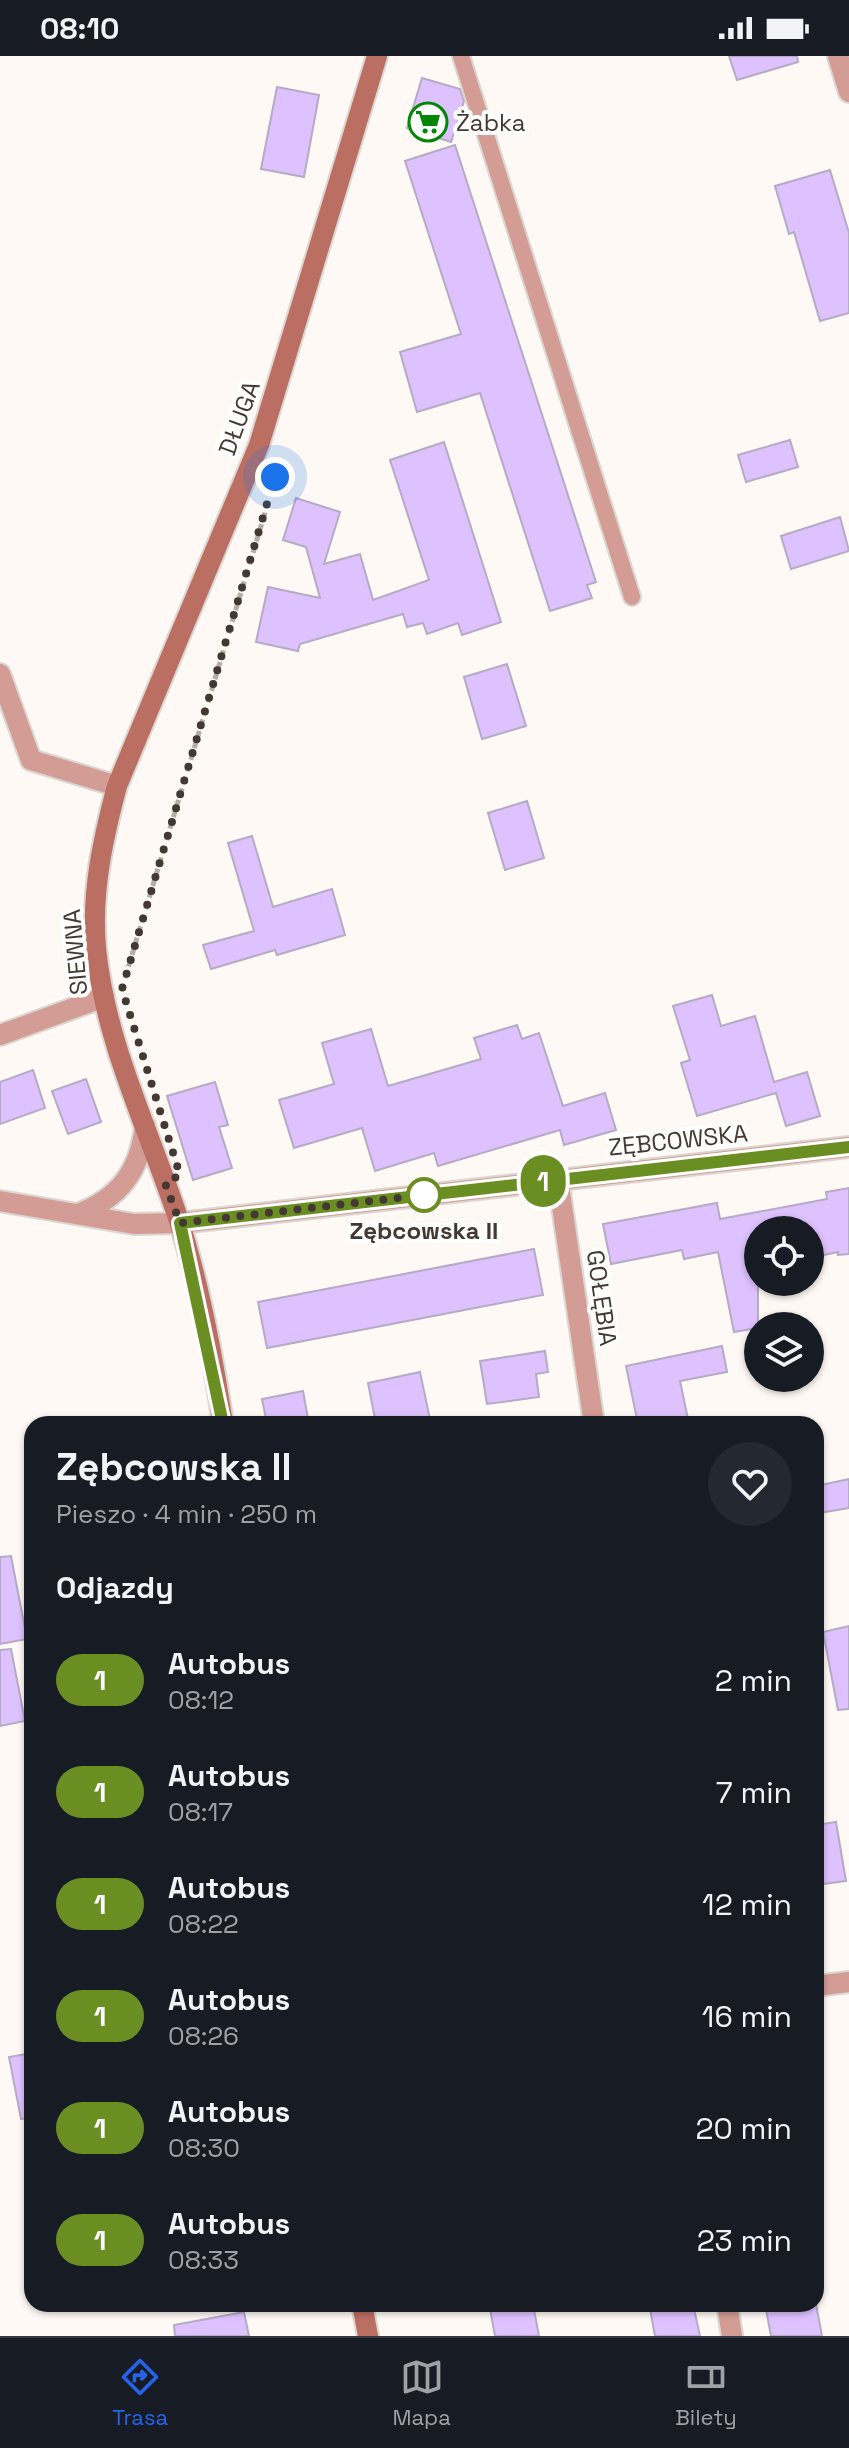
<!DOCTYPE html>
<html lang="pl">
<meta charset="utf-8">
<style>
body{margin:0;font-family:"Space Grotesk",sans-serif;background:#242831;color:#f1f3f6;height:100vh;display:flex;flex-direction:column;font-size:30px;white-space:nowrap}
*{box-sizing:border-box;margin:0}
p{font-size:26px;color:#9ea1a6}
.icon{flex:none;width:44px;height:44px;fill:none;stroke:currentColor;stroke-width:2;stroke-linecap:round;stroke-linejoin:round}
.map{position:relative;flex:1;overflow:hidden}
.sheet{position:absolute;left:24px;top:1360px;width:800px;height:896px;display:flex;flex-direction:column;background:#171b24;border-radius:24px;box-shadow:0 2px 6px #0004}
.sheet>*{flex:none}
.badge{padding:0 16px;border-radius:26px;font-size:28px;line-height:52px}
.buttons{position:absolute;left:744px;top:1160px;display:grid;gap:16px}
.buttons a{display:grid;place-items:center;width:80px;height:80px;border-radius:50%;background:#171b24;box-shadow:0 2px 6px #0004;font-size:40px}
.you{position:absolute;width:40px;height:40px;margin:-20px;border:6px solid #fff;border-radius:50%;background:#1a73e8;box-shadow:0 0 0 12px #1a73e833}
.map>.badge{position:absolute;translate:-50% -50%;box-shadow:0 0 0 4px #fff}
h2{padding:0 32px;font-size:30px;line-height:72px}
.round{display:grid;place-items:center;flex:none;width:84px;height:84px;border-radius:42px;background:#242831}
.overview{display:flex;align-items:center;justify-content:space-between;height:136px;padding:0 32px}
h1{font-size:38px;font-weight:700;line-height:60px}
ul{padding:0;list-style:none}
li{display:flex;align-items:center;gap:24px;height:112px;padding:0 32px}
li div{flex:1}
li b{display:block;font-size:30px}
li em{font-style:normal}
li .badge{min-width:88px;font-weight:700;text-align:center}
.status{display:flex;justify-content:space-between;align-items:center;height:56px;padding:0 40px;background:#171b24;direction:ltr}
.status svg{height:22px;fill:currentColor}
.menu{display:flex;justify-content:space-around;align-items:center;height:112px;border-top:2px solid #363941;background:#171b24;font-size:22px;color:#9ea1a6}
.menu a{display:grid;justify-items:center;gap:4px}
.menu .selected{color:#2563eb}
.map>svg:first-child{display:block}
</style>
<div class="status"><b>08:10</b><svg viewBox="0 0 49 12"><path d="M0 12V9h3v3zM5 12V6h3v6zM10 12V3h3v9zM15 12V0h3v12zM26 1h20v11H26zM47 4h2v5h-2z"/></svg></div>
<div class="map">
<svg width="849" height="2280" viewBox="0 0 849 2280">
<rect width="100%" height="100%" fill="#fef9f5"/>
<!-- building -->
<g fill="#dec2ff" stroke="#b5abc3" stroke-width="2">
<path d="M729,0H797L798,6L737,24Z"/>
<path d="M422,22L460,33L464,45L451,86L407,72Z"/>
<path d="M277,31L319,39L304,121L261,113Z"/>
<path d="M455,89L596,526L587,529L592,542L550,555L480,337L417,356L400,296L461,278L405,105Z"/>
<path d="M830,114L849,177V257L820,265L794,176L789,178L775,130Z"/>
<path d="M790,384L798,411L746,426L738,399Z"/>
<path d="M444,386L501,566L462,579L458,567L427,578L423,567L407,571L403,558L300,588L298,595L256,586L268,531L320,542L306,491L283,484L296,442L340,456L324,508L360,498L373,544L429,524L390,404Z"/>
<path d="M840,461L849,495L791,513L781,480Z"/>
<path d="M507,608L526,670L482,683L464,621Z"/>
<path d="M527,745L544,802L505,814L488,757Z"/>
<path d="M252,780L273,851L332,833L345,879L277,899L275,894L211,913L203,889L254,875L228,787Z"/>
<path d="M712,939L721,970L755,960L774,1026L807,1016L820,1060L786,1070L776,1037L697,1060L681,1007L690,1004L673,950Z"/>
<path d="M517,969L522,983L539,977L563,1050L605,1037L616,1074L564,1089L560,1074L438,1110L434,1097L375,1115L362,1072L294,1092L279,1044L334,1028L322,987L371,973L388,1030L481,1003L474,982Z"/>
<path d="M33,1014L45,1052L0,1068V1026Z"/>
<path d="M86,1023L101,1066L68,1078L52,1035Z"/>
<path d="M215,1026L228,1069L219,1071L232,1112L193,1124L167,1040Z"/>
<path d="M849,1132V1198L838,1199V1196L810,1202V1174H758V1272L734,1276L718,1196L684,1203L682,1194L611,1208L603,1168L717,1147L720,1163L827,1143L826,1136Z"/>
<path d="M534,1193L543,1239L267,1292L258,1246Z"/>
<path d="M722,1290L727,1316L680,1325L689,1368H638L626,1310Z"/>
<path d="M545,1295L548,1316L536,1318L539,1341L487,1348L480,1305Z"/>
<path d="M420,1316L431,1368H376L368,1327Z"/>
<path d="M303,1335L309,1368H267L262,1343Z"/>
<path d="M849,1423V1452L819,1457L816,1430Z"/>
<path d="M11,1500L27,1583L0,1588V1501Z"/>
<path d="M849,1570V1653L838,1654L823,1576Z"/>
<path d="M11,1593L25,1665L0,1670V1594Z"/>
<path d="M836,1766L846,1825L816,1829V1769Z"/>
<path d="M32,1997V2062L21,2063L9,2001Z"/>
<path d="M489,2248H533L539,2280H495Z"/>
<path d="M649,2248H693L700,2280H655Z"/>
<path d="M765,2248H816L822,2280H771Z"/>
<path d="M244,2256L249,2280H175L174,2269Z"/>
</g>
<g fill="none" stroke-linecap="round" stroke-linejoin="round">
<!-- lane casing -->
<g stroke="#dcd6d2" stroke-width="20">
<path id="lane" d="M461,0L632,541"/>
</g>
<!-- street casing -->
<g stroke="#dcd6d2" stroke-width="24">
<g id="street">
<path d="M838,0L849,36"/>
<path d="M0,618L31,704L117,730"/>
<path d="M0,979L104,941"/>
<path d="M558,1123L594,1368"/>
<path d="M0,1145L134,1168L180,1167L849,1091"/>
<path d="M78,1158C120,1142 140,1114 145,1070"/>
<path d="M816,1930L849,1926"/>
<path d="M727,2248L732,2280"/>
</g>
</g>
<!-- secondary casing -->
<g stroke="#dcd6d2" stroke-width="24">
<g id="secondary">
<path d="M223,1368C213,1301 200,1230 179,1165C150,1076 105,987 96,892C91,836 103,783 117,730L259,389L377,0"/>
<path d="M362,2248L368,2280"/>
</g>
</g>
<!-- path -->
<path stroke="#b3aca7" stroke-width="5" stroke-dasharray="6 6" stroke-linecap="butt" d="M125,922L280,407"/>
<!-- lane -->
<use href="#lane" stroke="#d39c94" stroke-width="16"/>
<!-- street -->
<use href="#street" stroke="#d39c94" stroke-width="20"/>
<!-- secondary -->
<use href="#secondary" stroke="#bb6e62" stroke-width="20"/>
</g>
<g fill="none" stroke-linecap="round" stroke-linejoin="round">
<!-- line casing -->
<g stroke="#fff" stroke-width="18">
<path id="line" d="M223,1368L180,1167L849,1091"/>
</g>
<!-- line -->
<use href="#line" stroke="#6b8e23" stroke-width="12"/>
<!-- walk -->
<path stroke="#433932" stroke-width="8" stroke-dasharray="0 14.4" d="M275,421L122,933L180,1119L165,1127L180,1167L424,1139"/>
</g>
<!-- icons -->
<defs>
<g id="supermarket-ring" transform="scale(2)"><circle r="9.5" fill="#fff" stroke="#018608" stroke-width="1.5"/><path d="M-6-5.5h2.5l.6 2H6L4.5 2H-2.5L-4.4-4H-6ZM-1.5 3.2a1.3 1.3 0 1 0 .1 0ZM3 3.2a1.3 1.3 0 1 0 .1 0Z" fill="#018608"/></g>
</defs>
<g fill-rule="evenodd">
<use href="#supermarket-ring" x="428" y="66"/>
</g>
<!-- markers -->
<circle fill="#fff" stroke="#6b8e23" stroke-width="4" cx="424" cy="1139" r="16"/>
<g text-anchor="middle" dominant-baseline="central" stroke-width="8" stroke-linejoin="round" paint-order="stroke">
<!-- poi labels -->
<g font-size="24" fill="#433932" stroke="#fff" text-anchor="start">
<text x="456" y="66">Żabka</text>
</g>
<!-- street labels -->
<g font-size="24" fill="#433932" stroke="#fff">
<text transform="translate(239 362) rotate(-70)">DŁUGA</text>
<text transform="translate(75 896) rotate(-95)">SIEWNA</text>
<text transform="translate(678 1084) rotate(-6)">ZĘBCOWSKA</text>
<text transform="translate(602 1242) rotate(82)">GOŁĘBIA</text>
</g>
<!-- stop labels -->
<g font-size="24" font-weight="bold" fill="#433932" stroke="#fff">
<text x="424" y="1174">Zębcowska II</text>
</g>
</g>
</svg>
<div class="buttons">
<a><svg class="icon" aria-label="locate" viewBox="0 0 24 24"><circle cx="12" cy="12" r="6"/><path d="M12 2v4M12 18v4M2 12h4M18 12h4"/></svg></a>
<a><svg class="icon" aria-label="layers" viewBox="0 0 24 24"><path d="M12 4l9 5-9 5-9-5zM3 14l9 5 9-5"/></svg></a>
</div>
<div class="you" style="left:275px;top:421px"></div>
<b class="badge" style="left:543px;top:1125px;background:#6b8e23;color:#fff">1</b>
<section class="sheet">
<div class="overview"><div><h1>Zębcowska II</h1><p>Pieszo · 4 min · 250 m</p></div><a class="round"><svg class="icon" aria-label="heart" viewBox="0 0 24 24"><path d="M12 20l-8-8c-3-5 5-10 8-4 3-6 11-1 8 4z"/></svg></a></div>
<h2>Odjazdy</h2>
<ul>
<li><span class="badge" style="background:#6b8e23;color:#fff">1</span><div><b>Autobus</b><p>08:12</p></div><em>2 min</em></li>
<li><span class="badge" style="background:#6b8e23;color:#fff">1</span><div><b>Autobus</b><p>08:17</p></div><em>7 min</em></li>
<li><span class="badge" style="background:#6b8e23;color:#fff">1</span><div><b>Autobus</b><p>08:22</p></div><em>12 min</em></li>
<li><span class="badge" style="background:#6b8e23;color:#fff">1</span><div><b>Autobus</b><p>08:26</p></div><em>16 min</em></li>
<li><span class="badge" style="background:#6b8e23;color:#fff">1</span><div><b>Autobus</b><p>08:30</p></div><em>20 min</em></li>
<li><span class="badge" style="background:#6b8e23;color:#fff">1</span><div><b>Autobus</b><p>08:33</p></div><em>23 min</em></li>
</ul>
</section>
</div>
<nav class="menu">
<a class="selected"><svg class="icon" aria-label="directions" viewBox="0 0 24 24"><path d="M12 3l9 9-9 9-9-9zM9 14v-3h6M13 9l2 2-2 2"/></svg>Trasa</a>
<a><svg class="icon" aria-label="map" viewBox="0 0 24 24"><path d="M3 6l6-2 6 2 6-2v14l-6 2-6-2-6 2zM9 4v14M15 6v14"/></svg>Mapa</a>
<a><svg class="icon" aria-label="tickets" viewBox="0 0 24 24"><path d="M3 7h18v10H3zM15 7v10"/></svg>Bilety</a>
</nav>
